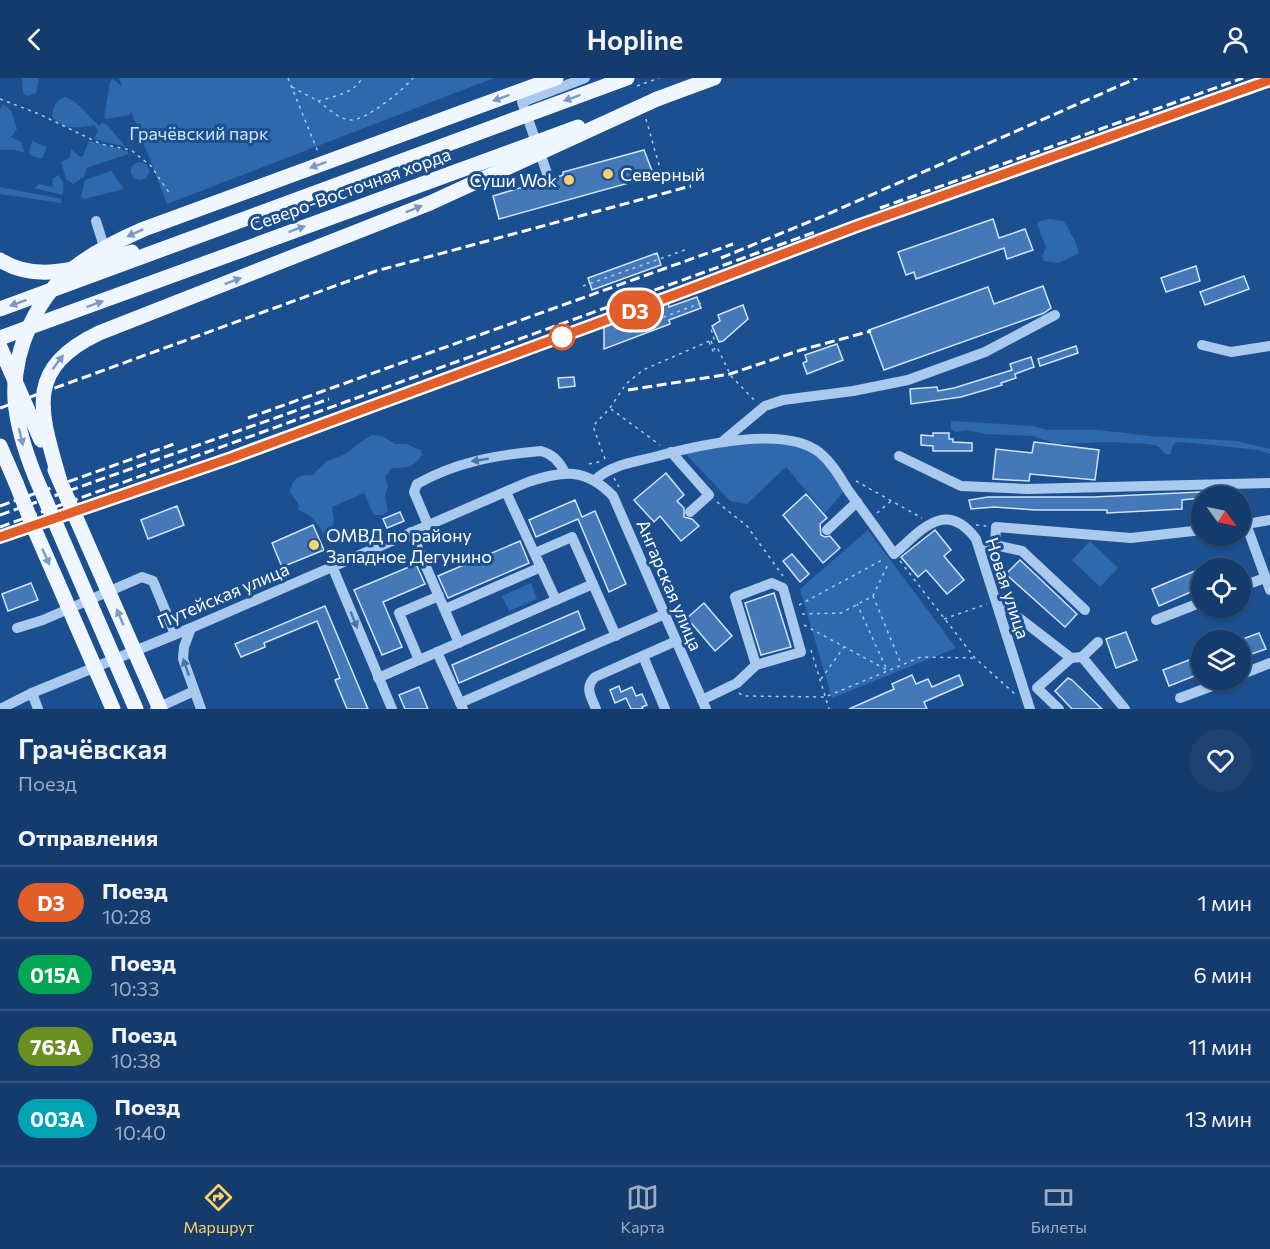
<!DOCTYPE html>
<html lang="ru">
<meta charset="utf-8">
<style>
body{margin:0;font-family:Commissioner,sans-serif;background:#1d4271;color:#f1f3f6;height:100vh;display:flex;flex-direction:column;font-size:22px;white-space:nowrap}
*{box-sizing:border-box;margin:0}
p{font-size:20px;color:#9dadc1}
.icon{flex:none;width:33px;height:33px;fill:none;stroke:currentColor;stroke-width:2;stroke-linecap:round;stroke-linejoin:round}
.map{position:relative;height:631px;overflow:hidden}
.sheet{display:flex;flex-direction:column;background:#143b6b;flex:1}
.sheet>*{flex:none}
.badge{padding:0 12px;border-radius:20px;font-size:21px;line-height:39px}
.needle{width:39px;rotate:123deg}
.tools{position:absolute;left:1191px;top:408px;display:grid;gap:12px}
.tools a{display:grid;place-items:center;width:60px;height:60px;border-radius:50%;background:#143b6b;box-shadow:0 2px 4px #0004,0 0 0 2px #33557e;font-size:30px}
.map>.badge{position:absolute;translate:-50% -50%;box-shadow:0 0 0 3px #fff}
h2{padding:0 18px;font-size:22px;line-height:54px}
.round{display:grid;place-items:center;flex:none;width:63px;height:63px;border-radius:32px;background:#1d4271}
.overview{display:flex;align-items:center;justify-content:space-between;height:102px;padding:0 18px}
h1{font-size:28px;font-weight:600;line-height:45px}
ul{padding:0;list-style:none}
li{display:flex;align-items:center;gap:18px;height:72px;padding:0 18px;border-top:2px solid #33557e}
li div{flex:1}
li b{display:block;font-size:22px}
li em{font-style:normal}
li .badge{min-width:66px;font-weight:700;text-align:center}
header{display:flex;justify-content:space-between;align-items:center;height:78px;padding:0 18px;background:#143b6b;font-size:27px;font-weight:600}
.tab-bar{display:flex;justify-content:space-around;align-items:center;height:84px;border-top:2px solid #33557e;background:#143b6b;font-size:16px;color:#9dadc1}
.tab-bar a{display:grid;justify-items:center;gap:3px}
.tab-bar .selected{color:#ffd166}
.map>svg:first-child{display:block}
</style>
<header><svg class="icon" aria-label="back" viewBox="0 0 24 24"><path d="M15 5l-7 7 7 7"/></svg>Hopline<svg class="icon" aria-label="person" viewBox="0 0 24 24"><circle cx="12" cy="8" r="4"/><path d="M4 21q1-7 8-7t8 7"/></svg></header>
<div class="map">
<svg width="1270" height="631" viewBox="0 0 1270 631">
<rect width="100%" height="100%" fill="#1b4f8f"/>
<!-- green -->
<g fill="#2e69ad">
<path d="M22,0H39L36,15L27,18L23,15Z"/>
<path d="M119,0H494L167,126L131,33L130,37L107,41L104,40L110,4L113,1L122,9Z"/>
<path d="M65,19C79,23 89,40 100,48L102,44L107,47L126,69L94,61L98,52L94,47C78,50 63,53 52,38C54,27 55,23 65,19Z"/>
<path d="M3,26L11,32L17,51L11,59L21,64L25,75L15,72H0V31Z"/>
<path d="M32,63L47,69L42,81L32,78L29,75Z"/>
<path d="M89,63L127,73L129,76L89,89L86,91L84,99L73,106L66,101L61,84L70,80L71,71L80,79L83,78Z"/>
<circle cx="140" cy="93" r="9"/>
<path d="M111,93L124,111L84,121L81,119L85,102Z"/>
<path d="M58,97L63,104V117L34,110L39,106L53,109L52,101Z"/>
<path d="M0,109L62,121L61,125L0,116Z"/>
<path d="M1050,141L1064,143L1076,165L1079,175L1059,185L1044,183L1042,178L1046,170L1037,146L1040,143Z"/>
<path d="M951,343L1034,348L1046,352H1099L1150,358L1237,363L1270,371V376L1259,372L1182,364H1177L1173,367L1170,377L1165,376L1158,368L1147,366L1110,364L1055,366L1033,358L986,356L966,352L956,354L951,351Z"/>
<path d="M372,357L382,358L395,366H406L421,372L422,377C412,390 408,390 392,390L385,399L388,408L385,418L388,433L383,437H374L364,415L332,429L334,444L328,458L324,459C320,445 310,436 298,432L299,427L290,414C292,400 300,396 312,397L327,383L346,376L362,363Z"/>
<path d="M773,364L800,369L818,377L846,411L825,435L786,389L747,426L730,423L686,376L732,367Z"/>
<path d="M868,452L956,570L832,620L800,511Z"/>
<path d="M1090,463L1118,490L1100,509L1072,482Z"/>
<path d="M531,505L537,521L509,533L502,518Z"/>
</g>
<!-- building -->
<g fill="#4478b7" stroke="#cfe3fa" stroke-width="1.5">
<path d="M644,72L654,98L499,141L493,118L543,103L550,105L555,100L563,97V94Z"/>
<path d="M993,141L999,160L1025,151L1033,172L1007,181L1004,170L916,201L914,194L906,197L898,174Z"/>
<path d="M657,175L661,187L592,212L588,200Z"/>
<path d="M1196,188L1200,203L1166,214L1161,200Z"/>
<path d="M1244,198L1249,211L1205,227L1200,214Z"/>
<path d="M1043,208L1051,230L1044,235L884,292L869,252L988,209L994,226Z"/>
<path d="M697,219L701,230L669,242L670,246L604,271V245L668,222L669,229Z"/>
<path d="M743,227L748,241L723,263L719,264L712,248L720,243L718,237Z"/>
<path d="M837,266L843,282L807,296L803,285L807,283L805,277Z"/>
<path d="M1076,268L1078,275L1040,288L1038,281Z"/>
<path d="M1031,279L1034,289L1015,296L1016,300L1001,305L1002,307L961,319L911,326L910,311L937,309L938,313L954,310L1012,292L1010,286Z"/>
<path d="M574,299L575,308L559,310L558,300Z"/>
<path d="M933,355H949V361H953V364L972,365V373H933V368L921,367V357L933,358Z"/>
<path d="M1034,364L1099,372L1095,402L1030,396L1029,403L993,401L996,371L1032,375Z"/>
<path d="M666,395L684,417L677,423L684,430V439L692,441L699,448L681,463L660,438L654,444L634,422Z"/>
<path d="M1200,414V420L1182,422V431L1107,435V432H1035L994,429L971,431L969,422L988,419H1093Z"/>
<path d="M806,416L827,440L820,446L821,457L825,459L830,458L840,470L823,485L783,437Z"/>
<path d="M575,422L582,439L595,433L626,506L609,514L578,441L536,459L529,442Z"/>
<path d="M177,428L184,447L148,461L141,442Z"/>
<path d="M400,434L404,443L387,450L383,441Z"/>
<path d="M313,447L324,472L282,489L272,465Z"/>
<path d="M935,452L951,472L944,478L964,502L947,516L926,492L918,499L901,479Z"/>
<path d="M520,463L529,485L448,520L438,498Z"/>
<path d="M792,476L809,496L800,504L783,483Z"/>
<path d="M1020,482L1077,536L1065,549L1009,499L1007,495Z"/>
<path d="M1221,482L1225,490H1202V509L1159,528L1152,511Z"/>
<path d="M416,486L425,506L383,524L402,569L382,577L354,512Z"/>
<path d="M31,505L38,522L8,533L2,516Z"/>
<path d="M774,515L791,569L761,577L745,525Z"/>
<path d="M704,525L732,558L715,573L687,540Z"/>
<path d="M325,528L353,595L368,631H347L335,602L340,600L317,543L264,565L265,569L241,579L235,566Z"/>
<path d="M578,533L585,551L459,605L452,587Z"/>
<path d="M1126,554L1137,582L1116,590L1106,561Z"/>
<path d="M1259,555L1266,571L1240,580V562Z"/>
<path d="M1202,577V595L1169,608L1163,592Z"/>
<path d="M912,597L916,606L928,601L932,609L959,597L963,607L924,624L927,631H849L894,611L892,606Z"/>
<path d="M1068,600L1072,602L1102,631H1072L1055,613Z"/>
<path d="M619,608L621,614L632,609L636,618L642,616L647,627L642,629L643,631H631L626,620L615,625L610,612Z"/>
<path d="M419,609L428,631H405L399,617Z"/>
</g>
<g fill="none" stroke-linecap="round" stroke-linejoin="round">
<!-- path -->
<g stroke="#a9c9ee" stroke-width="1.5" stroke-dasharray="3 4.5" stroke-linecap="butt">
<path d="M288,0L318,74"/>
<path d="M637,8L659,0"/>
<path d="M292,9L318,23C332,19 355,15 362,0"/>
<path d="M0,21L39,36L101,66L131,72L151,88L170,116"/>
<path d="M318,23C328,30 338,41 350,42C366,43 403,12 413,0"/>
<path d="M646,41L663,101"/>
<path d="M583,208L685,172"/>
<path d="M628,240L632,251L701,225"/>
<path d="M591,252L685,217"/>
<path d="M711,263L715,272"/>
<path d="M709,264L713,273L718,271L731,298L756,324"/>
<path d="M611,331L660,367"/>
<path d="M605,381L593,348L610,330L626,306L643,292L714,261L711,251"/>
<path d="M589,386L603,383"/>
<path d="M614,400L619,409"/>
<path d="M856,403L922,440"/>
<path d="M717,424L747,448L783,498"/>
<path d="M877,435L891,423"/>
<path d="M976,447L987,448"/>
<path d="M900,483L975,580L1016,617"/>
<path d="M873,518L889,484"/>
<path d="M799,527L884,481"/>
<path d="M802,536L841,535L873,518L901,586"/>
<path d="M944,541L987,526"/>
<path d="M804,547L887,592L857,526"/>
<path d="M811,572L829,631"/>
<path d="M821,601L844,569"/>
<path d="M739,615L744,618L825,619L921,579L975,580"/>
</g>
<!-- minor -->
<g stroke="#a9c9ee" stroke-width="10">
<path d="M548,98L522,24L585,0"/>
<path d="M96,143L106,175"/>
<path d="M1202,267L1231,274L1270,268"/>
<path d="M723,363L765,328L783,322L853,313L908,302L985,274L1055,237"/>
<path d="M671,374L709,417L690,434"/>
<path d="M899,378L961,408L1027,411L1270,405"/>
<path d="M595,402C611,387 634,384 654,379C695,368 785,346 820,375C832,385 840,399 848,412C863,433 879,454 894,476C921,453 945,420 976,461L1030,631"/>
<path d="M506,414L556,522"/>
<path d="M1246,446L1270,512"/>
<path d="M428,447L414,414L417,406C456,384 496,377 541,373C553,376 560,384 565,395"/>
<path d="M1241,447L1270,442"/>
<path d="M827,452L857,424"/>
<path d="M411,454L459,565"/>
<path d="M995,467L996,449L1131,460L1202,452"/>
<path d="M988,469L995,467L1022,473L1085,532"/>
<path d="M535,475L572,459L616,558"/>
<path d="M332,488L392,631"/>
<path d="M1240,509L1265,500"/>
<path d="M996,522L1071,580"/>
<path d="M445,531L541,489"/>
<path d="M1156,542L1202,524"/>
<path d="M17,550L43,542L142,499L153,503L175,556"/>
<path d="M191,550L184,569L183,581L201,631"/>
<path d="M437,574L463,631"/>
<path d="M643,578L665,631"/>
<path d="M1082,579L1098,564"/>
<path d="M419,582L399,535L439,518"/>
<path d="M1240,597L1270,585"/>
<path d="M378,600L593,506"/>
<path d="M32,615L38,631"/>
<path d="M1180,620L1228,602"/>
<path d="M702,622L737,605L756,587L801,574L783,510L772,505L735,519L756,587"/>
<path d="M460,625L665,536"/>
<path d="M0,631L32,615L191,550L528,404C563,393 585,389 613,418L706,631"/>
<path d="M155,631L194,613"/>
<path d="M596,631C591,618 584,610 595,599L676,563"/>
<path d="M1059,631L1037,610L1071,580L1082,579L1125,631"/>
</g>
<!-- major -->
<g stroke="#f0f6ff" stroke-width="15">
<path d="M657,21L714,0"/>
<path d="M0,182C41,208 90,186 132,174"/>
<path d="M0,231L502,46"/>
<path d="M0,260L242,172"/>
<path d="M0,368L16,405"/>
</g>
<!-- rail -->
<g stroke="#fff" stroke-width="3" stroke-dasharray="10 4.5" stroke-linecap="butt">
<path d="M880,130L1243,0"/>
<path d="M721,180L821,139L1137,0"/>
<path d="M628,312L730,296L801,272L871,253"/>
<path d="M0,330L376,193L691,108"/>
<path d="M248,340L733,166"/>
<path d="M0,428L174,366"/>
<path d="M0,437L329,321"/>
<path d="M0,449L818,153"/>
<path d="M0,459L231,380L767,183L857,148L1270,2"/>
</g>
<!-- major-bridge -->
<g stroke="#f0f6ff" stroke-width="15">
<path d="M502,46L627,0"/>
<path d="M242,172L578,49"/>
<path d="M0,269L41,362"/>
<path d="M55,392L160,631"/>
<path d="M59,400C40,333 24,291 99,255L430,125L657,21"/>
<path d="M16,405L33,448L113,631"/>
<path d="M136,631L35,398C25,373 17,349 15,322C12,272 38,215 79,186C100,171 121,161 144,151L556,0"/>
</g>
</g>
<!-- one-way arrows -->
<defs><path id="oneway-solid" d="M-6-.8H1V-3.2L6.5 0L1 3.2V.8H-6Z" transform="scale(1.5)"/></defs>
<g fill="#7b9ac1">
<use href="#oneway-solid" transform="translate(501 20) rotate(160)"/>
<use href="#oneway-solid" transform="translate(572 20) rotate(160)"/>
<use href="#oneway-solid" transform="translate(318 87) rotate(160)"/>
<use href="#oneway-solid" transform="translate(414 131) rotate(-22)"/>
<use href="#oneway-solid" transform="translate(297 151) rotate(-20)"/>
<use href="#oneway-solid" transform="translate(135 155) rotate(156)"/>
<use href="#oneway-solid" transform="translate(233 203) rotate(-21)"/>
<use href="#oneway-solid" transform="translate(18 225) rotate(160)"/>
<use href="#oneway-solid" transform="translate(95 226) rotate(-20)"/>
<use href="#oneway-solid" transform="translate(58 284) rotate(-53)"/>
<use href="#oneway-solid" transform="translate(21 359) rotate(76)"/>
<use href="#oneway-solid" transform="translate(46 479) rotate(66)"/>
<use href="#oneway-solid" transform="translate(120 539) rotate(-113)"/>
</g>
<g fill="#4674ac">
<use href="#oneway-solid" transform="translate(480 382) rotate(171)"/>
<use href="#oneway-solid" transform="translate(354 542) rotate(68)"/>
<use href="#oneway-solid" transform="translate(186 589) rotate(-109)"/>
</g>
<g fill="none" stroke-linecap="round" stroke-linejoin="round">
<!-- line casing -->
<g stroke="#fff" stroke-width="14">
<path id="line" d="M0,459L231,380L685,213L857,148L1270,2"/>
</g>
<!-- line -->
<use href="#line" stroke="#e15d29" stroke-width="9"/>
</g>
<!-- markers -->
<g fill="#ffd166" stroke="#1b4f8f" stroke-width="2">
<circle cx="608" cy="96" r="6"/>
<circle cx="569" cy="102" r="6"/>
<circle cx="314" cy="467" r="6"/>
</g>
<circle fill="#fff" stroke="#e15d29" stroke-width="3" cx="562" cy="259" r="12"/>
<g text-anchor="middle" dominant-baseline="central" stroke-width="6" stroke-linejoin="round" paint-order="stroke">
<!-- park labels -->
<g font-size="18" fill="#cfe3fa" stroke="#1b4f8f">
<text x="199" y="55">Грачёвский парк</text>
</g>
<!-- poi labels -->
<g font-size="18" fill="#fff" stroke="#1b4f8f" text-anchor="start">
<text x="620" y="96">Северный</text>
<text x="557" y="102" text-anchor="end">Суши Wok</text>
<text x="326" y="457">ОМВД по району<tspan x="326" dy="21">Западное Дегунино</tspan></text>
</g>
<!-- street labels -->
<g font-size="18" fill="#fff" stroke="#1b4f8f">
<text transform="translate(350 111) rotate(-20)">Северо-Восточная хорда</text>
<text transform="translate(670 507) rotate(67)">Ангарская улица</text>
<text transform="translate(1008 510) rotate(72)">Новая улица</text>
<text transform="translate(223 517) rotate(-23)">Путейская улица</text>
</g>
</g>
</svg>
<div class="tools">
<a><svg class="needle" viewBox="-14 -14 28 28"><path d="M0-13l5 13h-10z" fill="#e53935"/><path d="M0 13l5-13h-10z" fill="#9dadc1"/></svg></a>
<a><svg class="icon" aria-label="locate" viewBox="0 0 24 24"><circle cx="12" cy="12" r="6"/><path d="M12 2v4M12 18v4M2 12h4M18 12h4"/></svg></a>
<a><svg class="icon" aria-label="layers" viewBox="0 0 24 24"><path d="M12 4l9 5-9 5-9-5zM3 14l9 5 9-5"/></svg></a>
</div>
<b class="badge" style="left:635px;top:232px;background:#e15d29;color:#fff">D3</b>
</div>
<section class="sheet">
<div class="overview"><div><h1>Грачёвская</h1><p>Поезд</p></div><a class="round"><svg class="icon" aria-label="heart" viewBox="0 0 24 24"><path d="M12 20l-8-8c-3-5 5-10 8-4 3-6 11-1 8 4z"/></svg></a></div>
<h2>Отправления</h2>
<ul>
<li><span class="badge" style="background:#e15d29;color:#fff">D3</span><div><b>Поезд</b><p>10:28</p></div><em>1 мин</em></li>
<li><span class="badge" style="background:#00a651;color:#fff">015А</span><div><b>Поезд</b><p>10:33</p></div><em>6 мин</em></li>
<li><span class="badge" style="background:#6b8e23;color:#fff">763А</span><div><b>Поезд</b><p>10:38</p></div><em>11 мин</em></li>
<li><span class="badge" style="background:#00a3b4;color:#fff">003А</span><div><b>Поезд</b><p>10:40</p></div><em>13 мин</em></li>
</ul>
</section>
<nav class="tab-bar">
<a class="selected"><svg class="icon" aria-label="directions" viewBox="0 0 24 24"><path d="M12 3l9 9-9 9-9-9zM9 14v-3h6M13 9l2 2-2 2"/></svg>Маршрут</a>
<a><svg class="icon" aria-label="map" viewBox="0 0 24 24"><path d="M3 6l6-2 6 2 6-2v14l-6 2-6-2-6 2zM9 4v14M15 6v14"/></svg>Карта</a>
<a><svg class="icon" aria-label="tickets" viewBox="0 0 24 24"><path d="M3 7h18v10H3zM15 7v10"/></svg>Билеты</a>
</nav>
